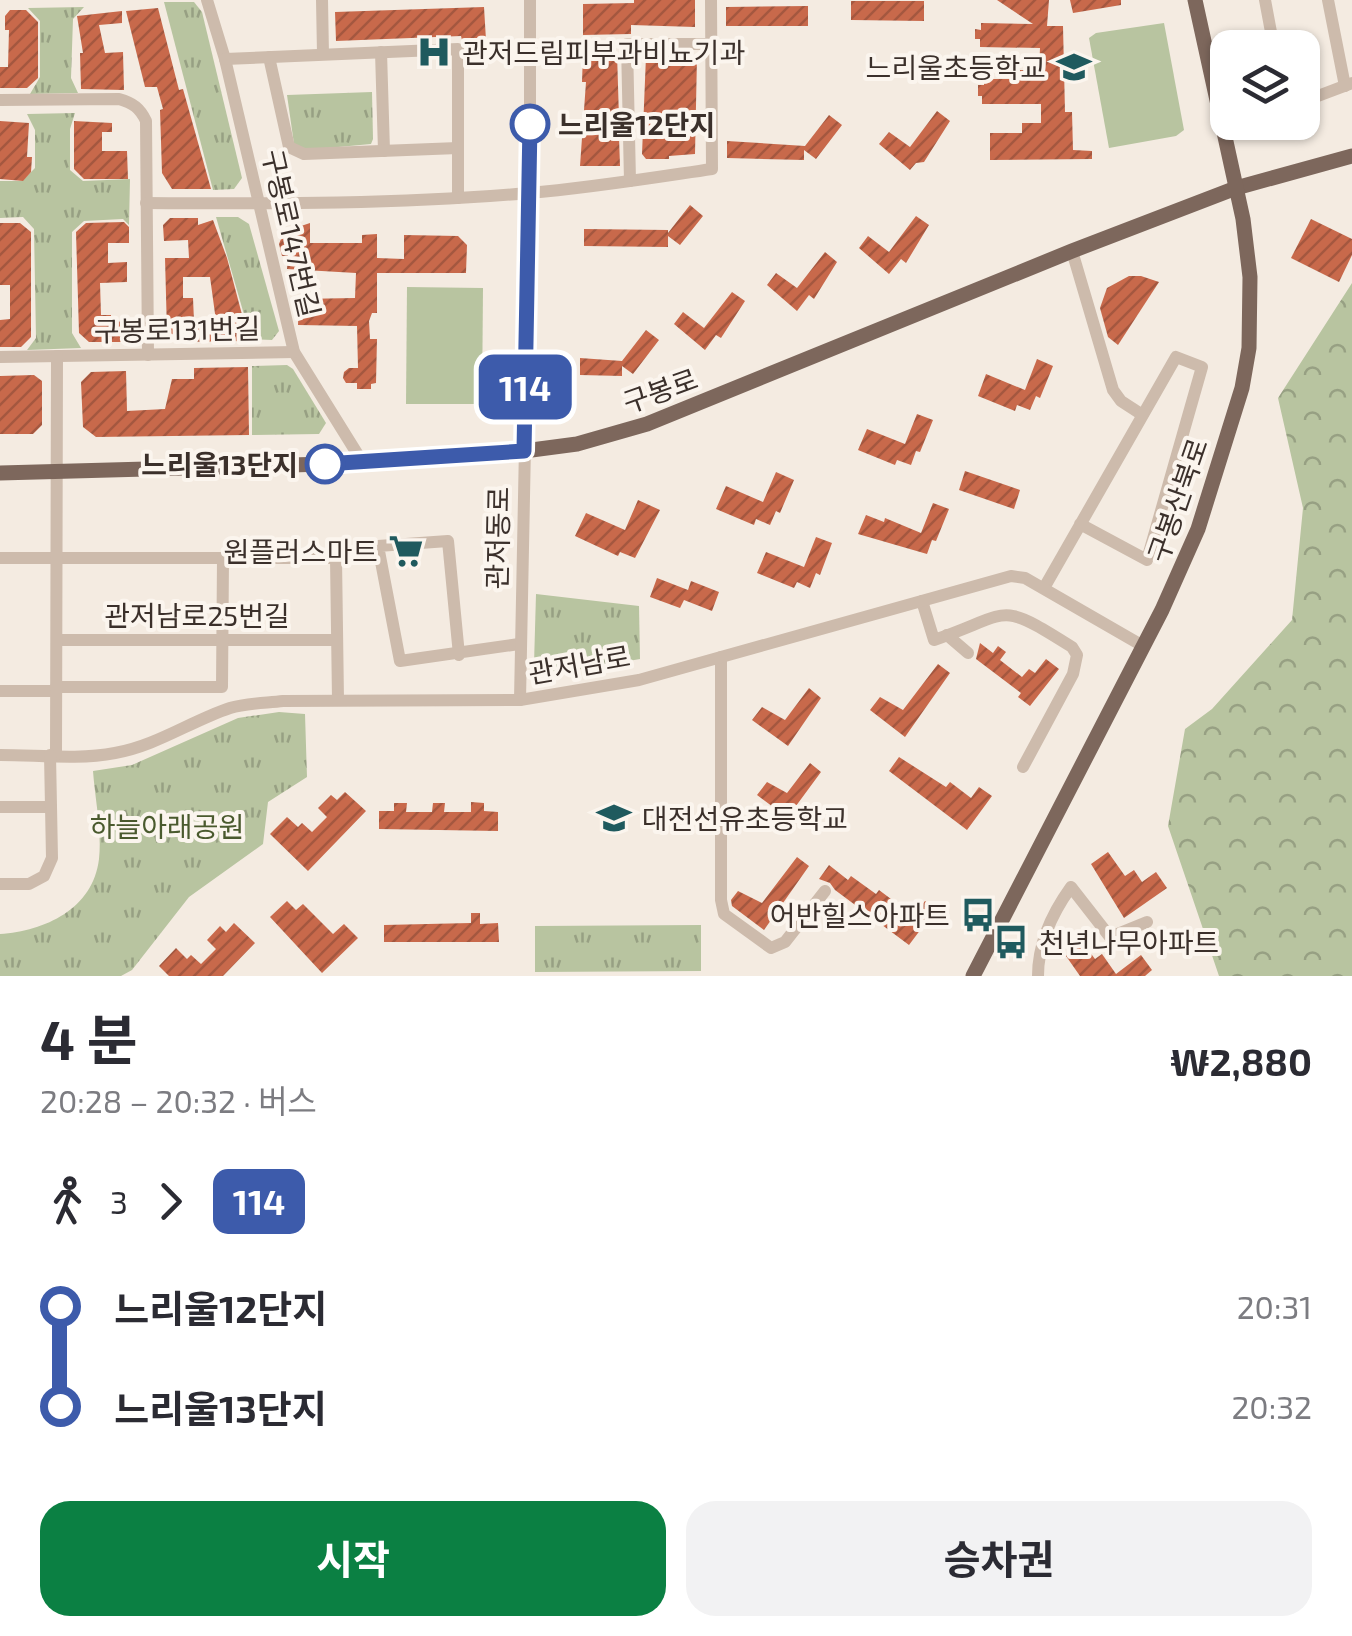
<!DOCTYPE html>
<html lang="ko">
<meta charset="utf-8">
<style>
body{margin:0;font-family:"Exo 2","Noto Sans KR",sans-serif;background:#f2f2f3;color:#2b2b33;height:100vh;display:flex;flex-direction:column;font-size:38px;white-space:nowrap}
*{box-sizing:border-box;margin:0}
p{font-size:32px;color:#7c7c81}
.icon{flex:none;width:55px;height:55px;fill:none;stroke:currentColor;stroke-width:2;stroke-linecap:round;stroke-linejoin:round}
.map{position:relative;height:976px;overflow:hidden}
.panel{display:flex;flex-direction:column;background:#fff;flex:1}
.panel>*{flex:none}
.badge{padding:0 20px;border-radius:15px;font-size:35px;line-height:65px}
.controls{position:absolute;left:1210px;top:30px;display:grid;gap:20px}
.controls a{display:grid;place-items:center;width:110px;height:110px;border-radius:20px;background:#fff;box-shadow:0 2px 8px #0004;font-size:50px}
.map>.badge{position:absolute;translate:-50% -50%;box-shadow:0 0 0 5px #fff}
.legs{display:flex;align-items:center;gap:15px;height:110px;padding:0 40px;font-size:32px}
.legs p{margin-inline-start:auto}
.summary{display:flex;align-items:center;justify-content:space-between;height:170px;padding:0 40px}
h1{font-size:55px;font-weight:700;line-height:75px}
.primary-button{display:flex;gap:20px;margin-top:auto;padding:20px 40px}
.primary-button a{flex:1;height:115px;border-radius:30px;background:#0b8043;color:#fff;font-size:40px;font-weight:700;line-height:115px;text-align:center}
.primary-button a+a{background:#f2f2f3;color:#2b2b33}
ul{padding:0 40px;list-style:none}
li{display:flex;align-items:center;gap:35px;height:100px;font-size:38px}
li i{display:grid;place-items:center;width:15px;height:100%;margin:0 12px;background:currentColor}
li i::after{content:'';width:25px;height:25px;margin:-12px;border:8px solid;border-radius:50%;background:#fff}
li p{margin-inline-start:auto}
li:first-child i{background:linear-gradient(#0000 50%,currentColor 0)}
li:last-child i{background:linear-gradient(currentColor 50%,#0000 0)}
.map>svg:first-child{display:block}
</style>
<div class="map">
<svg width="1352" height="976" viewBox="0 0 1352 976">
<defs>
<pattern id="forest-crowns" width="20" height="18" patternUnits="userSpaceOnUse" patternTransform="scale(2.5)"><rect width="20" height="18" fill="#b8c4a0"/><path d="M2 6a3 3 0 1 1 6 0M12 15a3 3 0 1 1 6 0" fill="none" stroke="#97a083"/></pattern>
<pattern id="park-tufts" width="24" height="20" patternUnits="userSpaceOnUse" patternTransform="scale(2.5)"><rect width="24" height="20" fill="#b8c4a0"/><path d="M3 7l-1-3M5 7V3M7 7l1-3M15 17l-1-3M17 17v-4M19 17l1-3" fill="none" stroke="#97a083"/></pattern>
<pattern id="building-hatch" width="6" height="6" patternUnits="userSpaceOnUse" patternTransform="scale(2.5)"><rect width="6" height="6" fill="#c8694b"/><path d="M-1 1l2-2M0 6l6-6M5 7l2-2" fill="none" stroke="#a4573f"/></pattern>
</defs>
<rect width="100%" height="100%" fill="#f4ebe1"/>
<!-- forest -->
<path fill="url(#forest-crowns)" d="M1352,283V976H1219L1168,826L1185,729L1212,709L1292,620L1303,508L1278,398Z"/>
<!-- park -->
<g fill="url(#park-tufts)">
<path d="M164,2H194L202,12L242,178L234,189L213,190Z"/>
<path d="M84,7L73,19L71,78L78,93L30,94L40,77V21L28,8Z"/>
<path d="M372,92L373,139L371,144L306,150L294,144L287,95Z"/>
<path d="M75,113L70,129V170L83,181L130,179L129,225L123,219L84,221L72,232V333L81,348L27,350L36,338L34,229L23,217L0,218V181H22L35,168V130L27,114Z"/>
<path d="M216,217H238L249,224L279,331L272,340L251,339Z"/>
<path d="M252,366L287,365L293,369L326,423L319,434L252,435Z"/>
<path d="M536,594L639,606L640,659L548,675L534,664Z"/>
<path d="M279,712L305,714L307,777L268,802L263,844L189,897L132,970L121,976H0V934C45,931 93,909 99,859C102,831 95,799 93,771L132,765L238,718Z"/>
<path d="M701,925V971L535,972V926Z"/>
</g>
<!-- garden -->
<g fill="#b8c4a0">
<path d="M1164,23L1184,130L1176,136L1109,148L1089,38L1096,33Z"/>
<path d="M407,287L483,288L482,404H406Z"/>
</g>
<!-- building -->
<g fill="url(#building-hatch)" fill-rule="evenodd">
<path d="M634,0H695V27L631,25V34L583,35V4L634,3Z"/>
<path d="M997,0H1049L1047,26H1063L1065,112H1072L1073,150L1092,151V159L990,160V133H1022V123H1041V104H982V96H978V85H984V79H1020V70L1039,71L1040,48L980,47V39H975V29L981,30V23L1033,24Z"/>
<path d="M1070,0H1121V5L1073,13Z"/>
<path d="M851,1H924V21L851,20Z"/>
<path d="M808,6V26H726V7Z"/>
<path d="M484,7L486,40H462L461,36L336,41L335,12Z"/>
<path d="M158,8L179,90L183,89L211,189H172L162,173L160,110L163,109L157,87H145L126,11Z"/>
<path d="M10,10H26L38,22V78L27,88H0V67H8L9,30H5V16Z"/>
<path d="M122,11V23L99,25L105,53L123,52L124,90L81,89L80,53H83L77,16Z"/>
<path d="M583,53H617L619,118H604V136L619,137L620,166H580L586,82H582Z"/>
<path d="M646,56L697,57L695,154L669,156V159H646L642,154Z"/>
<path d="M937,111L950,121L924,162L916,163L910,170L879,144L889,132L910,147Z"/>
<path d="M829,115L842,125L816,159L804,150V160L727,158V141L805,146Z"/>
<path d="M0,121L29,123L27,157H32L31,172L23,181L0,179Z"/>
<path d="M74,121L112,123V132H102V151H127L128,179H84L74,169Z"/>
<path d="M690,205L703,216L680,245L668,236V247L584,246V229L668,230V233Z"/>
<path d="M916,216L929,225L906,263L901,259L889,274L859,248L868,236L889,252Z"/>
<path d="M170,218H198V225L213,220L227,258L249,341L177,342L167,332L165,258H189L188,240L164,241L163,225ZM183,277H210L216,321H194L193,298H183Z"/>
<path d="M1311,219L1352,239V255L1339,282L1291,258Z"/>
<path d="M124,222L129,227V243H108V263L127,262V282L100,283L101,315H111V322L131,321V338L127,342H89L79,333L76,232L86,223Z"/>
<path d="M0,223H20L31,232V337L21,347H0V320L10,319V285H0Z"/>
<path d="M310,223V243H362V235L377,234V258L404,259V235L458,236L467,245L466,273H377V313H372L369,321L370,339H377L376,383L371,384V389H357V383H346L343,378L344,372L349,368H358L357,326L298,325L299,299L355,298L356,273L287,269L288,256H282L279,244L281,239L286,231Z"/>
<path d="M825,252L837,262L814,299L809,295L797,311L767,285L776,273L797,288Z"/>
<path d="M1129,276H1141L1159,282L1118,345L1108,337L1100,308L1107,288Z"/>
<path d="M732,292L745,301L721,338L716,335L705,350L674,324L683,312L704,328Z"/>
<path d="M646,330L659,340L633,374L622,366V376L580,375V358L622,361Z"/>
<path d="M1037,359L1053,366L1040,398L1036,396L1030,410L1017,405L1015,411L978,396L986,374L1025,390Z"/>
<path d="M248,367L249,435L96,437L83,427L81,382L91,372L126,371L127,411L165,409L172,379H194V368Z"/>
<path d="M34,375L42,381V425L33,434H0V376Z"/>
<path d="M917,414L933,420L920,452L916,451L911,465L897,460L895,465L858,450L867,429L905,444Z"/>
<path d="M965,471L1020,490L1014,509L959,490Z"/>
<path d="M776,472L794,480L780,513L776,511L770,525L756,519L754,525L716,509L726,486L763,502Z"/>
<path d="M638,500L660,510L635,558L620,552L618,556L575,536L586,513L625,530Z"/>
<path d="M933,503L949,509L936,541L932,540L927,554L858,534L866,515L884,522L885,518L921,533Z"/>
<path d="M816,537L832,543L820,575L816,573L810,588L797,582L794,588L757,573L766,552L804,567Z"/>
<path d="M657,578L688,590L691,581L719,592L712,611L684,600L680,608L650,597Z"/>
<path d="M980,643L993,653L998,646L1006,652L1000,660L1022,677L1029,669L1035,673L1046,659L1059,669L1030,706L1018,697L1021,693L976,659Z"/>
<path d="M938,664L950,673L905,737L870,710L880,697L903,710Z"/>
<path d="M809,688L821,698L788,746L752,720L762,707L785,720Z"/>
<path d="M899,757L946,787L950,782L971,798L979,787L992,796L967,830L889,771Z"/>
<path d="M810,763L821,772L793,810L801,816L796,824L757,795L767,782L787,793Z"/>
<path d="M345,792L366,811L308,871L270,834L287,817L298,827L302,823L312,832L327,817L318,808L331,795L337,800Z"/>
<path d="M471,802L484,803V811L498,812V831L379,829V811H394V803H407L406,812H432L433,803H445L444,812H471Z"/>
<path d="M1108,852L1125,876L1134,870L1142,882L1156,872L1167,888L1124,918L1091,864Z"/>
<path d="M797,857L809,866L764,930L732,906L731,900L738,891L762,903Z"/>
<path d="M829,865L848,880L851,876L876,894L879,890L891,899L888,903L910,920L925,901L936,909L909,945L835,890L830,883L819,879Z"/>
<path d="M287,901L296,910L303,904L333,934L344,924L358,938L322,973L270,917Z"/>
<path d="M471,913H480V924L498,923L499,942H384V925L471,923Z"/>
<path d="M234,923L255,943L223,976H169L159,966L176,948L187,959L191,955L201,964L216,949L207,940L220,926L226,932Z"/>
<path d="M1083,943L1095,959L1102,954L1116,974L1141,955L1152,970L1145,976H1080L1066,956Z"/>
</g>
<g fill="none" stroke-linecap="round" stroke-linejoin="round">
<!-- minor -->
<g stroke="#cdbbac" stroke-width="12">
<path d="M207,0L225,59L294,352L363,463"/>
<path d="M322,0L323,54"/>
<path d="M1265,0L1274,48"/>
<path d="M1328,0L1345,86"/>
<path d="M381,52L384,151"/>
<path d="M269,57L289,147L304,154L458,148"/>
<path d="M225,59L458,49V198"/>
<path d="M0,100L119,99C133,103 140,108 146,121L148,355"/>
<path d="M1302,102L1352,83"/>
<path d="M630,181L627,44H712"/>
<path d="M146,203C274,204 402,204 529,193C590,188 651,178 712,169L711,0"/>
<path d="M1072,251L1113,390L1121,401L1141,414"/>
<path d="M0,357L294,352"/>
<path d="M0,558H336L338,700"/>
<path d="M1044,588L1176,357L1202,367L1147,560L1080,524"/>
<path d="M922,601L934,640C1013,613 996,599 1072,647L1077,655L1073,674L1023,767"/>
<path d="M947,635L968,653"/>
<path d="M57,640H337"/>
<path d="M459,655L448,541L378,546L400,661L519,644"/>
<path d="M721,657V900L724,914L771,948L785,942L825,891"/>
<path d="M56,687H222L223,558"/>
<path d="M0,691H56"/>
<path d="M520,700L530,193V0"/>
<path d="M0,755C38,755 78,760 115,753C156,746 191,721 230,708C246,703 266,703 283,701L520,700L639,680L1011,576L1025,578L1143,646"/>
<path d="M56,755L57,356"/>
<path d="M0,807H51"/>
<path d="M0,884H29L44,876L52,858L50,755"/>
<path d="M1038,976C1038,944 1053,912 1071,887L1110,937L1147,922"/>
</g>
<!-- major -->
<g stroke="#7d675c" stroke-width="15">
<path d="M0,473L363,463L524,451L577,444L647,424L1072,251L1236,188L1352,156"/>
<path d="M973,976L1162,610L1198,529L1242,388L1249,348L1250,277L1243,219L1195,0"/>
</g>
</g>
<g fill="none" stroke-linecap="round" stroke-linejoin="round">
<!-- line-1 casing -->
<g stroke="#fff" stroke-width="22">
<path id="line-1" d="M325,464L524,451L530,124"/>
</g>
<!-- line-1 -->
<use href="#line-1" stroke="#3d5bab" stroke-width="15"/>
</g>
<!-- icons -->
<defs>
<g id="hospital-bare" transform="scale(2.7)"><path d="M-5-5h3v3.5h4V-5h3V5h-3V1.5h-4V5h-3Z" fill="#1f5a5e" stroke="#fbf5ee" stroke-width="2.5" paint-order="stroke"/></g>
<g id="school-bare" transform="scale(2.7)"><path d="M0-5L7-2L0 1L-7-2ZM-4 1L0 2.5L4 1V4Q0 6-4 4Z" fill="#1f5a5e" stroke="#fbf5ee" stroke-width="2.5" paint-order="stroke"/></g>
<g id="supermarket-bare" transform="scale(2.7)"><path d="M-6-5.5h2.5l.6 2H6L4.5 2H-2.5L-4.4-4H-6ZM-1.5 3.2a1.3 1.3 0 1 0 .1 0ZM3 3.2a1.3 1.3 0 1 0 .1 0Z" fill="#1f5a5e" stroke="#fbf5ee" stroke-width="2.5" paint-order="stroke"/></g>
<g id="bus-bare" transform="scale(2.7)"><path d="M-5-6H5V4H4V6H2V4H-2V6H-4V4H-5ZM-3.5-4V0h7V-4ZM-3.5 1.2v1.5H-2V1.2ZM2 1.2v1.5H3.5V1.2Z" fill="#1f5a5e" stroke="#fbf5ee" stroke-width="2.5" paint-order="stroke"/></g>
</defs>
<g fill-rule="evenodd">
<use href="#hospital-bare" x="434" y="52"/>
<use href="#school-bare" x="1074" y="67"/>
<use href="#supermarket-bare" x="406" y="551"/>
<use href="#school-bare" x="614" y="818"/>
<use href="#bus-bare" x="978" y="915"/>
<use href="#bus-bare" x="1011" y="942"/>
</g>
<!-- markers -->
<g fill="#fff" stroke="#3d5bab" stroke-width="5">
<circle cx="530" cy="124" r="18"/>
<circle cx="325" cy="464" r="18"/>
</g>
<g text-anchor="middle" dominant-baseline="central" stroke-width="8" stroke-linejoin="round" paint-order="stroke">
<!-- poi labels -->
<g font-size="28" fill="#3b302b" stroke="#fbf5ee" text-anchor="start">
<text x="462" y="52">관저드림피부과비뇨기과</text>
<text x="1046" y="67" text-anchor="end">느리울초등학교</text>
<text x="378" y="551" text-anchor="end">원플러스마트</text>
<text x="642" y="818">대전선유초등학교</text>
<text x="950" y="915" text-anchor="end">어반힐스아파트</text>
<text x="1039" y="942">천년나무아파트</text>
</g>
<!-- stop labels -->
<g font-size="28" font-weight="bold" fill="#3b302b" stroke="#fbf5ee" text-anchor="start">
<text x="558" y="124">느리울12단지</text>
<text x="298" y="464" text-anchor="end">느리울13단지</text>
</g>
<!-- street labels -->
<g font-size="28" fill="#3b302b" stroke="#fbf5ee">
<text transform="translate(292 233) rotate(77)">구봉로147번길</text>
<text transform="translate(177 329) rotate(-1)">구봉로131번길</text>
<text transform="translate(660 390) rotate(-20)">구봉로</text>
<text transform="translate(1177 500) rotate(-71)">구봉산북로</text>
<text transform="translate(497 538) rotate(-89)">관저동로</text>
<text x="197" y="615">관저남로25번길</text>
<text transform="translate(579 664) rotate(-10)">관저남로</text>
</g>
<!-- park labels -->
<g font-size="28" fill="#4a5a2e" stroke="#fbf5ee">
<text x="167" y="826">하늘아래공원</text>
</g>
</g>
</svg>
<div class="controls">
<a><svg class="icon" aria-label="layers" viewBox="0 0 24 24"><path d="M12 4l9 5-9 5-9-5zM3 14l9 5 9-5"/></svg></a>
</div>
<b class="badge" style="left:525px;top:387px;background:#3d5bab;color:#fff">114</b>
</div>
<section class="panel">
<div class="summary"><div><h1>4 분</h1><p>20:28 – 20:32 · 버스</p></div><b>₩2,880</b></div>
<div class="legs"><svg class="icon" aria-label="walk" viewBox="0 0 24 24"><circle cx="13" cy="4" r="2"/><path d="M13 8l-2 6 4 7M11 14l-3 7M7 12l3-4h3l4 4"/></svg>3<svg class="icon" aria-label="forward" viewBox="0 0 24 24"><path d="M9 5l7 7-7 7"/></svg><b class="badge" style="background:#3d5bab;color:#fff">114</b></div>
<ul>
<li><i style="color:#3d5bab"></i><b>느리울12단지</b><p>20:31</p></li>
<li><i style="color:#3d5bab"></i><b>느리울13단지</b><p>20:32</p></li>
</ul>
<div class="primary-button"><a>시작</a><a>승차권</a></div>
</section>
